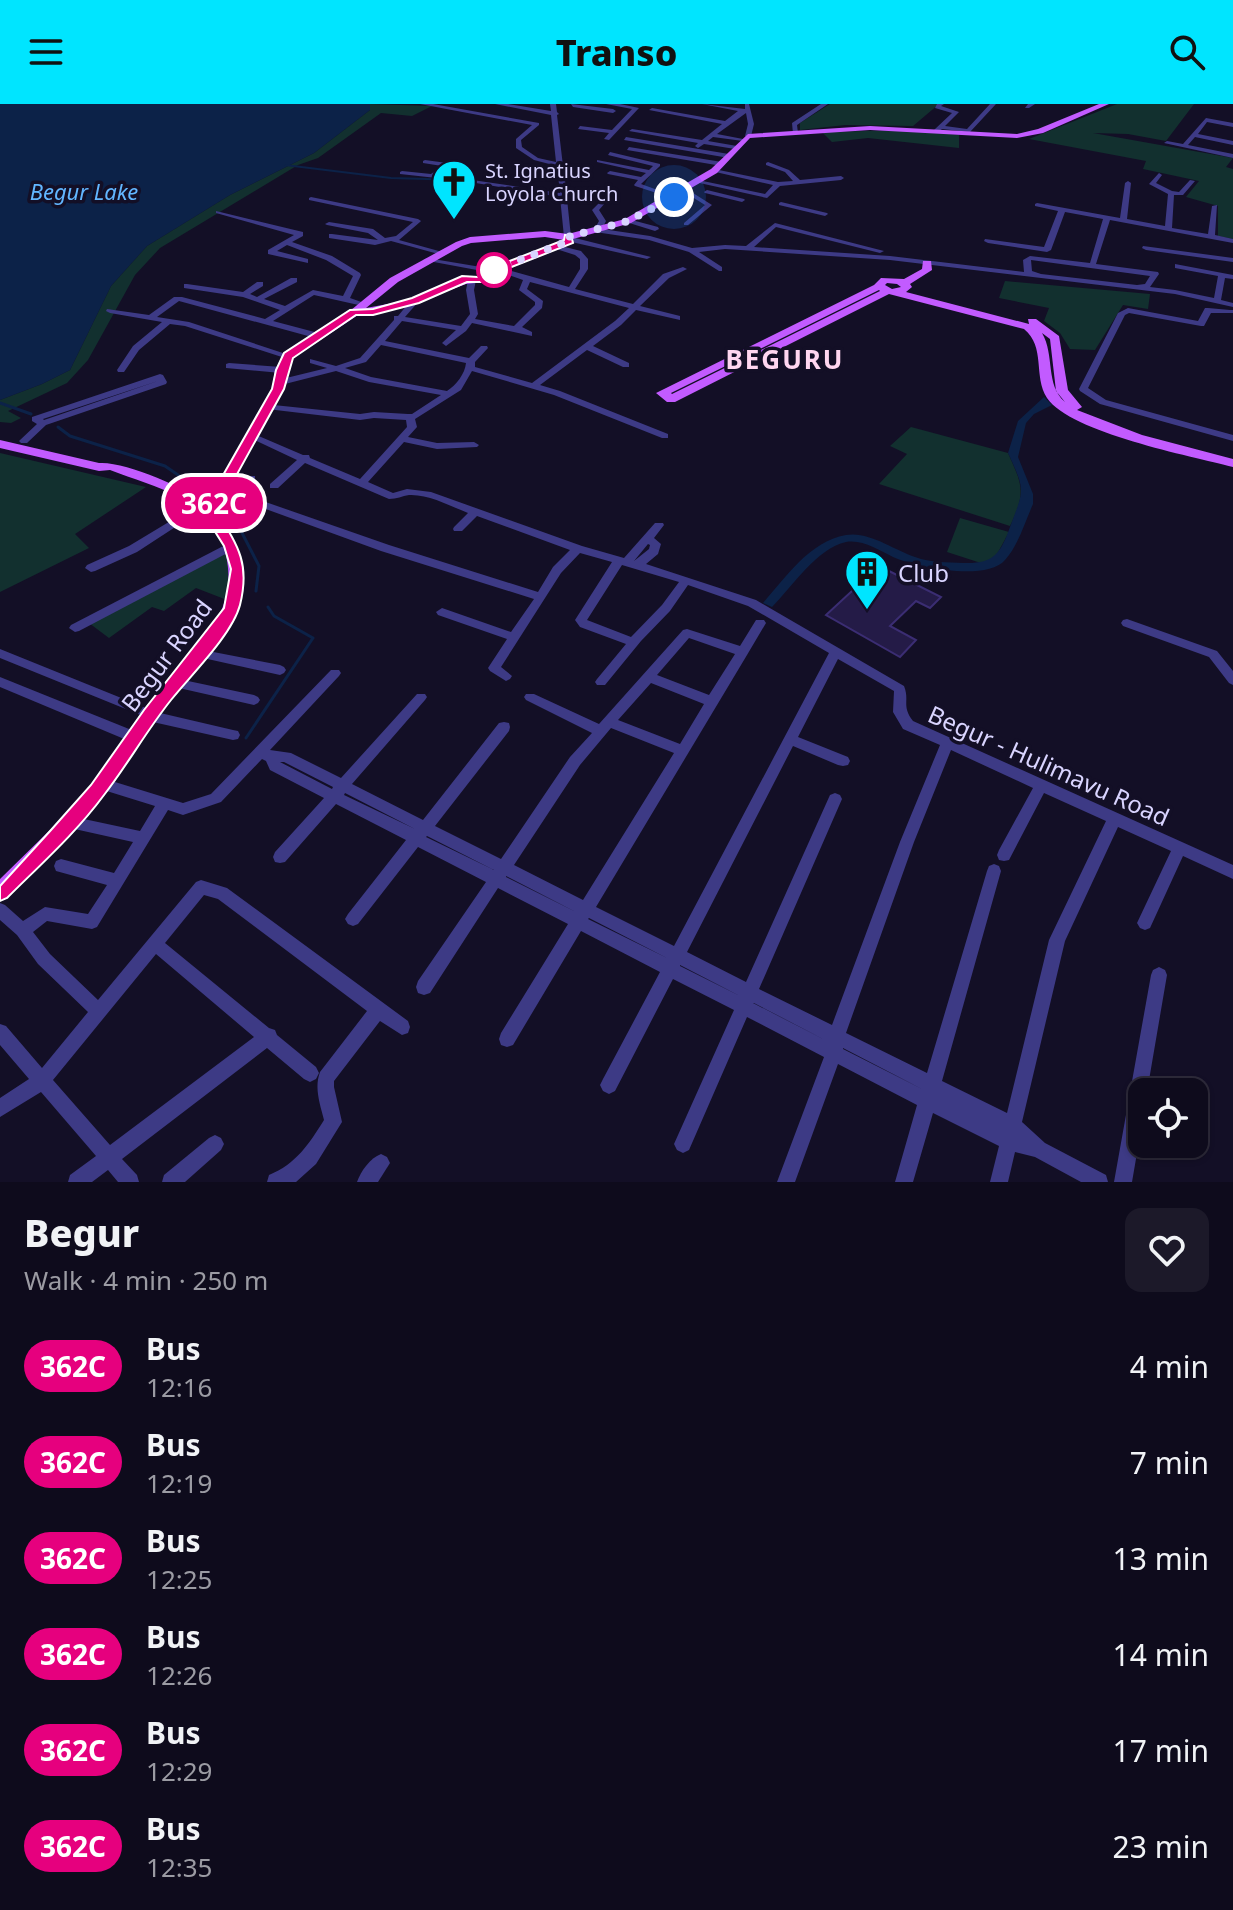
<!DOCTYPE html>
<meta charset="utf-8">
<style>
body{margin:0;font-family:"Noto Sans",sans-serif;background:#1c1929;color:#f1f3f6;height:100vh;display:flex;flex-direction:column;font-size:30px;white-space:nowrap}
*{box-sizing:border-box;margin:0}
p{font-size:26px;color:#9b9ba3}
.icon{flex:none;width:44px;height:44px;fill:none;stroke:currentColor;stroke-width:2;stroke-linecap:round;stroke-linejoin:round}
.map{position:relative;height:1078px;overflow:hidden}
.panel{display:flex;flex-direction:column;background:#0e0b1c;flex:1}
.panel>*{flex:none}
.badge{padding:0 16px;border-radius:26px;font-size:28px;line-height:52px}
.tools{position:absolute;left:1128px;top:974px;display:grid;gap:16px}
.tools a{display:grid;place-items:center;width:80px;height:80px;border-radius:16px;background:#0e0b1c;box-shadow:0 2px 6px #0004,0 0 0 2px #2e2b3b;font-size:40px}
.you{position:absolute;width:40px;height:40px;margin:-20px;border:6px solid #fff;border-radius:50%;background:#1a73e8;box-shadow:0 0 0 12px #1a73e833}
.map>.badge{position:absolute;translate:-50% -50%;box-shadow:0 0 0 4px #fff}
.round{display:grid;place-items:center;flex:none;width:84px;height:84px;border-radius:16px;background:#1c1929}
.headline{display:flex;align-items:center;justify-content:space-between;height:136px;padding:0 24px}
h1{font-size:38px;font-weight:800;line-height:60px}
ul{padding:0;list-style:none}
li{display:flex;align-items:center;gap:24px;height:96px;padding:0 24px}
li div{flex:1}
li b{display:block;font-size:30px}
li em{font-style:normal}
li .badge{min-width:88px;font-weight:700;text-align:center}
header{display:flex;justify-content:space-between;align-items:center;height:104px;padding:0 24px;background:#00e5ff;color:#111;font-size:36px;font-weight:800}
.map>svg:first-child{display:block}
</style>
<header><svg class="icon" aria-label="menu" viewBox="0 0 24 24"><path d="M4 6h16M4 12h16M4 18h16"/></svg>Transo<svg class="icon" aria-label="search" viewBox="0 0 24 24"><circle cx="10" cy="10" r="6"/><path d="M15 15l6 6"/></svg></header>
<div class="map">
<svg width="1233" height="1078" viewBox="0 0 1233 1078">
<rect width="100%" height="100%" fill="#130f26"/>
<!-- green -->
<g fill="#12302f">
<path d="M370,0L432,2L412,12L381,9L318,54L298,61L160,144L135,171L88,256L67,279L8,307L21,314L11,319L0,318V296L42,280L70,266L111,182L147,142L230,91L314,49L370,6Z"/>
<path d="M830,0H939L913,22L845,21L800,26V19Z"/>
<path d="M1117,0H1194L1166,37L1128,30L1093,29L1233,54L1226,63L1233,65V135L1218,132V102L1186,93L1199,77L1143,65L1146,57L1029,35Z"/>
<path d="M909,26L959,31V44L868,34L832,38L822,28Z"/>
<path d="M1005,177L1150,190L1148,205L1123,201L1095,246L1070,245L1060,229L1044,217L1049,204L999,194Z"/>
<path d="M911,323L1008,349C1023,382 1026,389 1010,422L879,380L907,350L890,342Z"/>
<path d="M0,349L146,383L75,430L89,444L0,488Z"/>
<path d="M960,414L1009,428L996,452L984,460L947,448Z"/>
<path d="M226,446L230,464L227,496L196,484L164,507L152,503L109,534L89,519Z"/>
</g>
<!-- water -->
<g fill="#0c2248">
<path d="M0,0H370V6L314,49L230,91L147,142L111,182L70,266L42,280L0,296Z"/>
<path d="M1044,293L1052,301L1034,310L1026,319L1018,353L1033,390V400C1025,418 1018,442 1005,456C986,478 916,463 893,453C879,446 862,435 846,438C817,444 792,483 772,503L763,499C787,472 809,438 846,431C869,427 894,446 915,453C931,459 947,458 963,459C993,460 1000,451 1010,423C1024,385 1026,388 1008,349L1018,317Z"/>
</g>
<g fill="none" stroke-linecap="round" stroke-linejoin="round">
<!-- stream-far1 -->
<path stroke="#0c2248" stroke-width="2" d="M285,61L391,74L461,76"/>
<!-- stream -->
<g stroke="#0c2248" stroke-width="3">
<path d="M0,299L31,310"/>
<path d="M58,323L70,332L165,362L207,391"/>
<path d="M224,407L240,425L259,462L256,487"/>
<path d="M246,634L313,534L274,512L268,503"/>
</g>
</g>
<!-- building -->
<path fill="#241b47" stroke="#3b2d73" stroke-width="2" d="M879,462L941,493L930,504L916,497L890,522L916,536L900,553L826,511Z"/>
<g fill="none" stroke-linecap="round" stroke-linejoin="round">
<!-- minor -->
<g fill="#3d3a85" fill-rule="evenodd">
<path d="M420,0H433L539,19V21L521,36L522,43L538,54L556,58L551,11L495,0H508L551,7L550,0H556L557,8L559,10L557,11L563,62L587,63L590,65L587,67L564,66L571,133L651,153L647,155L567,137L564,133L560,93L464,77L400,70V68L402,67L431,70L442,62L423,59V57L425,56L447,59L462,57V59L453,61L438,71L560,89L557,62L534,56L516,44V35L532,21Z"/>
<path d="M571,0L613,5L616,7L613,9L573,3Z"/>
<path d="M606,0H620L639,4L609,36L604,35L609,29L578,25L580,22L612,26L632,5Z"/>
<path d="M702,0L745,5V0H749L754,20L751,32L748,34L745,32L748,20L746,9L717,30L743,35V37L713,33L708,37L737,42L735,45L704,40L698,44L695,42L698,39L629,27L632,25L702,36L722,20L649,6L652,4L725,17L738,7Z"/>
<path d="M821,0H828L797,21L798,29L793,30L792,19Z"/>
<path d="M937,0H944L941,2L959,8L945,22L967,25L990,0H996L970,28L942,25L936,29L934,26L952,9L935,4Z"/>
<path d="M1028,0H1035L1029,4H1025Z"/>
<path d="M1206,14L1233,19V23L1207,18L1198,30L1233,37V41L1195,33L1188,41L1233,50V54L1164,39L1167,37L1183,40Z"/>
<path d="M626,33L729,50L732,52L729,54L624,36Z"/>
<path d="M629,43L722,58L725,60L722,62L627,46Z"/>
<path d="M610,48L660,60V62L641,80L677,93L672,94L635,82L634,81L638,76L608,70L607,69L610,67L641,73L646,69L597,58V56L649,66L653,62L608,51Z"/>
<path d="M768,58L789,66L800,76L841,72L844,74L841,76L780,82L767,94L695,78L698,76L765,90L773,81L711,67L714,65L778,78L793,77L785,68L766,61V59Z"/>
<path d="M1159,69L1162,71L1156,79L1172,87L1179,88L1190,76L1195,77L1183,91H1174L1172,124L1208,130L1212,102L1217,101L1215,131L1233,135V139L1110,116L1096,160L1158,168L1159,170L1150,183L1175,186L1214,194L1218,172L1175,164V160L1233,171V175L1225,174L1221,196L1233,199V203L1175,190L890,156L725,145L699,148L722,163V167H719L689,148L649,136L595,128L594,126L599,117L592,106L601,97H605V99L599,106L606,117L602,125L650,132L692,144L725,141L746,142L775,119L884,147L880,149L776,123L754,143L890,152L1024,168L1023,156L1030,152L1090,159L1103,115L1065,108L1051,146L1047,148L988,139L984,137L985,135L1044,143L1058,107L1035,102V100L1037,99L1120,114L1125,79L1128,77L1131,79L1127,115L1165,122L1168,90L1149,80ZM1031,156L1150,172L1145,180L1137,181L1041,170L1032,167Z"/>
<path d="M668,82L693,89L712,101L688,121H684V119L705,101L689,91L666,85L665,84Z"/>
<path d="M707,86L744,95L745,96L742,98L705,89L704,88Z"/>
<path d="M311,93L418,115L421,117L420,118L399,136L446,149L442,151L391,137L375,141L329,134V130H332L378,136L368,129L327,121L325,120L329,118L373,125L385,134L396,132L413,118L309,96V94Z"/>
<path d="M781,98L827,109L828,110L825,112L779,101V99Z"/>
<path d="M216,107L303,128V132L292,138L332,152L360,169L361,171L350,194L367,200L363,202L314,191L273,217L322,230L323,232L319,235L179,197L157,213L189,218L292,252L285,254L185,222L170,220L139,246L124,268H118L117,266L133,242L162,218L110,209L106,207L107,205L149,211L174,193H182L265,215L280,206L243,193L184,184V180H187L243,188L257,178H263V182L250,190L257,193L291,174H297V178L264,195L285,202L313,186L343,192L353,172L326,156L287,141L277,147L308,155V159L268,150V146L294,131L216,109Z"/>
<path d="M628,115L658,123L659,125L655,127L626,118L625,117Z"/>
<path d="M553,140L581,147L588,155V165L575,185L633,200L663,170L683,163L687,165L669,174L640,202L680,212V216L636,206L621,221L593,242L629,259V263H623L587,246L540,281L560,287L668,330V334H662L554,291L472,267L461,286L415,315L417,323L408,333L437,339L474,338L479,341L477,343L437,345L404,338L368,378L393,389L407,385L431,388L582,442L624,454L655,419H663L664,421L654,434L661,440L658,450L646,460L756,496L904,582C910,597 901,601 913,617L1233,761V775L1183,752L1150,824L1145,826L1140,824L1137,819L1171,747L1118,723L1065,837L1022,1018L1045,1039L1106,1071L1108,1078H1081L1035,1053L1015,1048L1008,1078H990L999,1042L933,1009L913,1078H895L917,1001L838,960L795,1078H777L824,953L747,913L689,1046L683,1049L677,1046L674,1040L734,906L673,875L615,987L609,990L603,987L600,981L603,975L660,868L581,827L513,941L507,943L501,941L499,935L501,929L568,820L498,784L430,889L424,891L418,889L416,883L418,877L486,778L418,743L358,820L353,822L348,820L345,815L348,810L406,736L336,700L285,758L280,759L275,758L273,753L275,748L324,694L270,666L266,657L262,655L221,698L183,711L168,706L97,823L92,825L47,817L33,828L50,850L98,896L196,778L201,776L227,784L408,917L410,923L408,929L402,931L380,917L334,977V983L342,1018L316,1060L296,1078H267L269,1071C296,1060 309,1040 324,1016C320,1000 314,984 320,968L367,907L218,795L204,791L165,839L269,924L275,926L277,931L316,963L319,969L316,975L310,978L304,975L267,944L122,1055L137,1071L139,1078H118L108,1066L92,1078H68L70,1071L96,1052L41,988L0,1013V994L29,975L0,941V920L6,922L42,964L88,908L38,860L17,831L0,816V799L5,801L23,817L45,803L88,810L107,781L56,767L54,762L56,757L61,755L114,769L133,738L70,724L65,722L63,718L65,714L70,712L140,727L155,702L97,684L95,680L97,676L102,674L183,699L211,690L331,566H339L341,569L339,572L270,646L291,649L341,674L417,590H425L427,593L425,596L352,680L423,716L499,619L504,618L509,619L510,623L509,627L435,722L501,755L570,653L592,629L526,596L524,593L526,590H534L599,620L683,526L687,525L740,542L756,516H764L766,519L747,551L596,803L674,842L829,549L748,502L688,481L670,507L641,537L605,581H597L595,578L597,575L626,540L580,523L575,516L612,458L580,449L561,469L501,563L512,572L510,575L506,577L490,567L488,564L507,535L438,511L436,508L442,504L511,528L534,495L381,447L252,400L213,404L208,401L209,399L225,397L247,372H255V376L237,395H257L389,441L538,488L553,463L570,446L477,412L462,427H454L453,425L454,423L468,409C450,402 429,390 409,391C402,392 397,395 389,395L305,359L278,384H270V380L297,356L246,332L251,329L254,330L303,351H309L310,354L360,375L407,323L406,316L374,314L360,316L267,305L262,302L264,300L360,310L374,308L408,310H412L441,291L369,278L336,267L281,281L278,280V276L327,264L310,259V255L336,262L360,254L394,216V212H398L412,195L419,197L405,213L461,222L470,210L466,186L468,176L472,174L476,176L474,186L478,210L475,215L514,222L535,201V198L519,186L523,176L497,167L493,169L423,156L427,154L493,165L497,163L569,183L580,165V155L575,151L553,144ZM530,178L629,204L615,217L532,279L475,263V258L488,244L487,242H481L469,254L385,237L402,217L456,226L442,239L446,242L466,227L472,219L532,232V228L522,223L542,204L543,197L527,185ZM381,241L466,259C465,270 456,281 447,287L371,273L345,264L366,258ZM648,440L650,441L649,445L634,457ZM622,461L679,478L662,501L631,533L587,516ZM689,534L735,550L709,591L657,571ZM838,555L894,587L893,608L903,625L940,641L900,738L832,921L759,885L842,695L840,691L835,689L830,691L746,878L687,848L793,642L838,661L843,662L848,661L850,657L848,653L798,633ZM651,579L704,600L680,640L618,616ZM611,624L674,649L583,796L514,761L580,661ZM951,646L1033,684L999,746L997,751L999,756L1004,757L1009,756L1044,689L1106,717L1049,836L1007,1009L942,977L1001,767L999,762L994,760L989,762L987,767L927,969L846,929L914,738ZM280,658H284L333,683L332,685ZM345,689L415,725L344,691ZM427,732L494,766L426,733ZM506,772L576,808L506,773ZM589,814L667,854L588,815ZM156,850L254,933L110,1041L53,976ZM680,861L740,892L680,862ZM753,899H754L827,937ZM843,944L922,985L843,945Z"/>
<path d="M1143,142L1233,154V158L1146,146L1142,144Z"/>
<path d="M1128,204L1198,217L1205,204H1208L1230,206H1233V209H1211L1204,222H1201L1129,209L1125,211L1088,284L1106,296L1233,331V337L1100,300L1080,287L1079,285L1118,209Z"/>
<path d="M229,259L281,263L285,266L281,269L226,264V260Z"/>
<path d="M160,270L163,271L167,278L166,280L46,321L27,339H21L19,337L37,320L32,317V313ZM158,277L44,316L43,315Z"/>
<path d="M202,398L207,401L206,403L137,448L95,467L91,468L85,464L87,461L129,442Z"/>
<path d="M231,438L235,439L236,442L235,445L79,527L75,528L69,524L71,521Z"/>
<path d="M1127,515L1217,547L1233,567V581L1229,579L1209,553L1123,522L1121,519L1123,516Z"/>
<path d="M0,545L156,608L233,626L238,627L240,631L238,635L233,636L144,616L143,612L0,554Z"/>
<path d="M198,545L280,561L284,563L286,566L284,569L280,571L194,552L192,549Z"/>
<path d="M0,573L139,629L141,633L139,637L134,638L129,637L0,583Z"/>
<path d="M174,574L254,591L258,593L260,596L258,599L254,601L170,582L168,579L170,576Z"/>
<path d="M1159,863L1165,866L1167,871L1147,988H1142V1020L1132,1078H1114L1151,871L1153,866Z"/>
<path d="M215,1031L221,1034L224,1040L221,1046L185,1078H162L164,1071L209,1034Z"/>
<path d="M381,1050L387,1053L390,1059L378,1078H357C361,1067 370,1054 381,1050Z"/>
</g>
<!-- major -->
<g fill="#c25bff" fill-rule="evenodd">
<path d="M1099,0H1109L1043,29L1017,34L870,26L750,34L717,69L631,119L573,135L572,139L497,169L484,178L466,180L401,204L358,211L293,254L287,266L284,285L220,401L218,410C240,445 249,457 240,500C235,526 187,576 169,598C145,628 127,662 103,693C75,730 40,762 7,794L0,797V775L51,725L91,682L144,605L216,517C242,474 226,416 180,393C158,382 133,375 110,366L99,367L0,344V336L99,359C125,357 186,384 207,400L272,285L275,266L284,250L345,211L390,174L456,138L470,133L545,127L568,130L625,115L711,65L748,30L870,22L1017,30L1038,25ZM545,133L564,136L489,165L478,173L460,176L404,197L366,204L398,178L462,142L471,139Z"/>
<path d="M923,157H931L932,166L910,180L912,183L906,188L1029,220L1028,215H1036L1059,232L1068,286L1082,303L1077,306L1142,331L1233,355V363C1191,352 1071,329 1047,294C1033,272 1046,243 1024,225L889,190L675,298H667L656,289L874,181L881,174L904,175L922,165ZM887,179L897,180L901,183L892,185L885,181ZM880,187L672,290L671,289L879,186ZM1042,229L1050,235L1056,287L1065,298C1045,281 1055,251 1042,229Z"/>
</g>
</g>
<!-- line -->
<path fill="#e6007e" stroke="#fff" stroke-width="2" d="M565,131H571L573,139L496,169L484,178H467L419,199L373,211H356L293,254L284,285L220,401L218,410C239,443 250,461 240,501C232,531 191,571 171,596C147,626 128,660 104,691C76,729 40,761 7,794L0,797V782L51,726L91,681L144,606L224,504L231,465L224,442L204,410L206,401L272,285L276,266L284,249L350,206L373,205L412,194L462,172L478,173L489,165L564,136Z"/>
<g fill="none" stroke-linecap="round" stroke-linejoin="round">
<!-- walk -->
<path stroke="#d9d4ff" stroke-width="8" stroke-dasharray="0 14.4" d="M494,166L569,137L568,133L628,117L674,93"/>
</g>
<!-- icons -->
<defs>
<g id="church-pin" transform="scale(2.3)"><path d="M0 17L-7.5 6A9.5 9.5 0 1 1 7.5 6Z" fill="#00e5ff" stroke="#130f26"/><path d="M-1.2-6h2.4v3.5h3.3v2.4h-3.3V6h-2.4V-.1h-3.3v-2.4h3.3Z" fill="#111"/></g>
<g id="building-pin" transform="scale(2.3)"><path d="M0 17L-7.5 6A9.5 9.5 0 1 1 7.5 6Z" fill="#00e5ff" stroke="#130f26"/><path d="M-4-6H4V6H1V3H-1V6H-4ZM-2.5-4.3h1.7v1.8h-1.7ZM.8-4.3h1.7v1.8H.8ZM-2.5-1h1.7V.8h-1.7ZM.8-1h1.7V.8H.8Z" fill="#111"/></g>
</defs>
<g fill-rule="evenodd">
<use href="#church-pin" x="454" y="78"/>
<use href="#building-pin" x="867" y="468"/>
</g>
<!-- markers -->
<circle fill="#fff" stroke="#e6007e" stroke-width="4" cx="494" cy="166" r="16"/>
<g text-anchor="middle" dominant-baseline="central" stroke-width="7" stroke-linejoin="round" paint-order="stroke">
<!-- far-poi labels -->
<g font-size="20" fill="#d9d4ff" stroke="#130f26" text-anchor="start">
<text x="485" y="66">St. Ignatius<tspan x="485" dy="23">Loyola Church</tspan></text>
</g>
<!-- far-water labels -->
<g font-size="22" font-style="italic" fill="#62b6ff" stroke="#130f26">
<text x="84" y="87">Begur Lake</text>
</g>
<!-- poi labels -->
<g font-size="24" fill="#d9d4ff" stroke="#130f26" text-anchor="start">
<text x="898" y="468">Club</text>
</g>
<!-- street labels -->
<g font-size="24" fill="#d9d4ff" stroke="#130f26">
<text transform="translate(166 551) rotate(-53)">Begur Road</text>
<text transform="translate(1049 661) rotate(24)">Begur - Hulimavu Road</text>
</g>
<!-- far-district labels -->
<g font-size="26" font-weight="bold" letter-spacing="2" fill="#ffd6f0" stroke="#130f26">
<text x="785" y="255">BEGURU</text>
</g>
</g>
</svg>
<div class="tools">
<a><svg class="icon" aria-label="locate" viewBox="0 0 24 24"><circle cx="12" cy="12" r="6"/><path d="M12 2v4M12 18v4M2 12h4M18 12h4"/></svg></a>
</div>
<div class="you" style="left:674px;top:93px"></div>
<b class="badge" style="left:214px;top:399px;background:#e6007e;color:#fff">362C</b>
</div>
<section class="panel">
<div class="headline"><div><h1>Begur</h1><p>Walk · 4 min · 250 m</p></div><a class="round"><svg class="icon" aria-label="heart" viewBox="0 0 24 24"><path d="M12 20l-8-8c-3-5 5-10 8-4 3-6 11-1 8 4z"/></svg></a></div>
<ul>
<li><span class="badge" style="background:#e6007e;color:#fff">362C</span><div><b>Bus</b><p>12:16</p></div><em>4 min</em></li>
<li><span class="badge" style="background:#e6007e;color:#fff">362C</span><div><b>Bus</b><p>12:19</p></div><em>7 min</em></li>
<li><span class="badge" style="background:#e6007e;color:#fff">362C</span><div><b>Bus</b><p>12:25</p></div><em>13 min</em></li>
<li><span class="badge" style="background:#e6007e;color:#fff">362C</span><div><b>Bus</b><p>12:26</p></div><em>14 min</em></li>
<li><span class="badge" style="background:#e6007e;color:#fff">362C</span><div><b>Bus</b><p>12:29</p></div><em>17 min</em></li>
<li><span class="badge" style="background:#e6007e;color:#fff">362C</span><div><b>Bus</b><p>12:35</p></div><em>23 min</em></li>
</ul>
</section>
